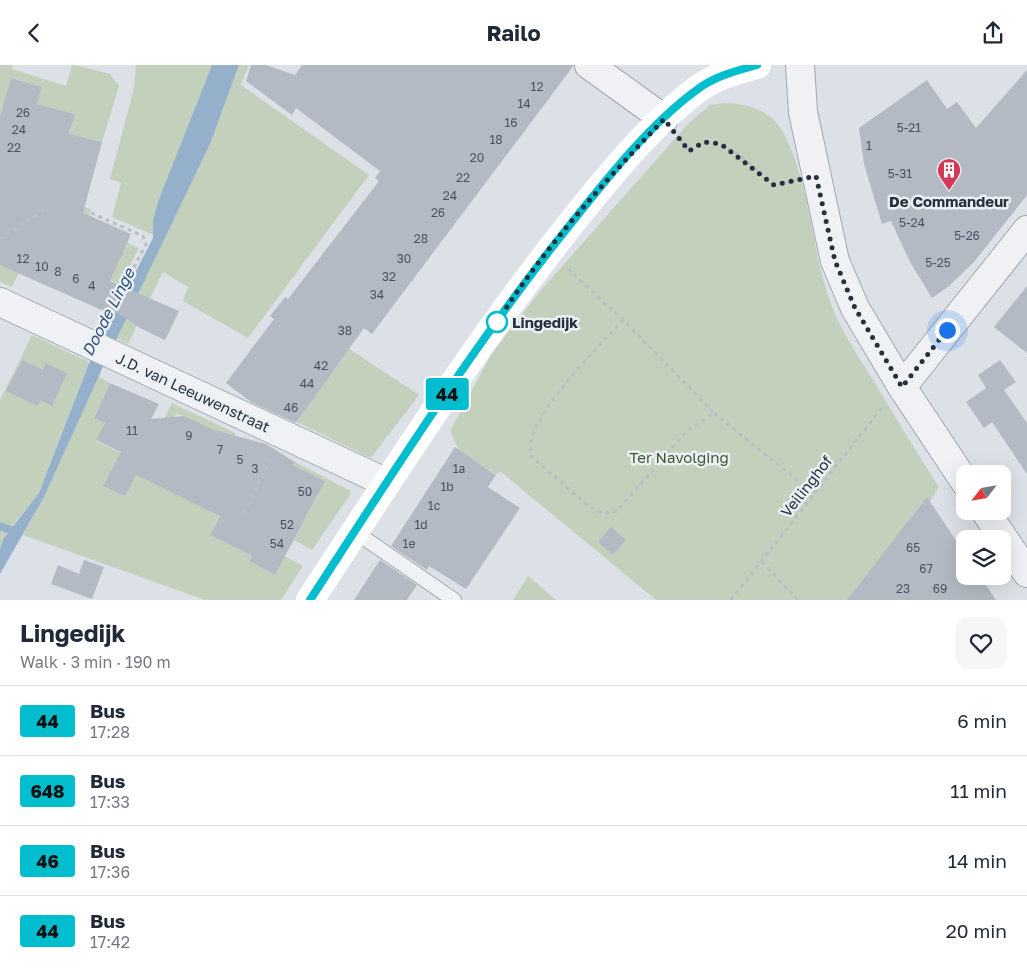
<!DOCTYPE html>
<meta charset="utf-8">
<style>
body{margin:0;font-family:"Golos Text",sans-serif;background:#f6f6f7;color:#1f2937;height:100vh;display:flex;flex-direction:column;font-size:19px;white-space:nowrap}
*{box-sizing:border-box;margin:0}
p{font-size:16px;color:#747a83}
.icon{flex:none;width:28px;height:28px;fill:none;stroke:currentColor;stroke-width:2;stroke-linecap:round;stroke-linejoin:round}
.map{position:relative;height:535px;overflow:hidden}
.panel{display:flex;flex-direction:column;background:#fff;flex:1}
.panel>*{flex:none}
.badge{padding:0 10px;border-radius:4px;font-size:18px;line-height:32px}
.needle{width:32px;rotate:239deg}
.fabs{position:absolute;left:956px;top:400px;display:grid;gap:10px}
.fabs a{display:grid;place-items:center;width:55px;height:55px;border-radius:10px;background:#fff;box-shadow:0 5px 20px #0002;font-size:25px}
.you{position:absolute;width:25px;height:25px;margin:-12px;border:4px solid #fff;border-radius:50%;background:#1a73e8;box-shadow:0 0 0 8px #1a73e833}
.map>.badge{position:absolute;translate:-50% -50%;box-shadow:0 0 0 2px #fff}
.round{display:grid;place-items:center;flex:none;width:52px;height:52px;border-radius:15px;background:#f6f6f7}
.overview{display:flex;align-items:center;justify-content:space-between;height:85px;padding:0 20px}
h1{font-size:24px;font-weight:700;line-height:38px}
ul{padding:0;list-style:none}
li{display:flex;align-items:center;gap:15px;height:70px;padding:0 20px;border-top:1px solid #e0e1e3}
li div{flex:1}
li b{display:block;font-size:19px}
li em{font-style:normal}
li .badge{min-width:55px;font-weight:700;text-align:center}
header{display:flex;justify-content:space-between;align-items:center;height:65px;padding:0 20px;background:#fff;font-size:22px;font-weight:700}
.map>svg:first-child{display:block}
</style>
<header><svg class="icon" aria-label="back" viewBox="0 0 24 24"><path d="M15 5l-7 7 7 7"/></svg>Railo<svg class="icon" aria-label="share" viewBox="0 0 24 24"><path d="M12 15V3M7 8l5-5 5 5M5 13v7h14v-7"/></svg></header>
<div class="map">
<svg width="1027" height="535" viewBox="0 0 1027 535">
<rect width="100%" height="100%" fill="#dce1e7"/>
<!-- green -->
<g fill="#c3d1bc">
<path d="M0,0H13L12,4L66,21L72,0H75L110,9L119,21L102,77L80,72L49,139L75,49L37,39L42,22L11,13L0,59Z"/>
<path d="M136,0H212L159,134L153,155V170L112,152L121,118L110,114L134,23Z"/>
<path d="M239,0H249L241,20L369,110L248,273L183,236L188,222L163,207L128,279L116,273L210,79Z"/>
<path d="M725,38C745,38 770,45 781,64C810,112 811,188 832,242C843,269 860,294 875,318C896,353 917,388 939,422L928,440L852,535H656L501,407L496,409L459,385L450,366L492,288L542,224L687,60L710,40Z"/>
<path d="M55,134L91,144L89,150L105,158L102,166L139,183L120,220L110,215Z"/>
<path d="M0,198L19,208L12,222L0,217Z"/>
<path d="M32,270L89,297L39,428L9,465L0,484V335Z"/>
<path d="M348,283L419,330L371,393L297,357Z"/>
<path d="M98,311L110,318L94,352L105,358L96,376L143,398L206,363L184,351L176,349L166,372L157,368L172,338L235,368L223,443L210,470L252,491L249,496L275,510L285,491L303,501L281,535H205L23,470L44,432Z"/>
<path d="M295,397L351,426L350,430L312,485L294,475L325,416L293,400Z"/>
<path d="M528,511L556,535H513Z"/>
</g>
<!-- water -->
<path fill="#94b0ca" d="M212,0H239L210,79L102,304L44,432L0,509V484L4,473L39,428L89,298L153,173V155L159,134Z"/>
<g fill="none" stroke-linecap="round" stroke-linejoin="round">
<!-- stream -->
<path stroke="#94b0ca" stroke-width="8" d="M0,461L16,467"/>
</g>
<!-- building -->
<g fill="#b3bac4">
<path d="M251,0H266L295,10L302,0H574L372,269L364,263L296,358L251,337L226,318L274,254L270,251L285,232L288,234L379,116L375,113L380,106L296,43L292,50L246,16Z"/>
<path d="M1027,5V130L974,197L949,221L932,233L910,197L891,156L882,159L864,99L859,63L927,15L947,44L957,37L976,63Z"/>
<path d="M11,13L42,22L37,39L75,49L69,69L102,77L83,148L131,169L110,216L179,246L165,275L142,264L109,243L106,247L0,200V52Z"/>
<path d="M1027,221V288L994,262Z"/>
<path d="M22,295L43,305L45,298L67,308L52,341L40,335L38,341L6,326Z"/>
<path d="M1000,295L1016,317L1004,325L1027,358V409L992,357L984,363L966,337L986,323L978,310Z"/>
<path d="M110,318L159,339L151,354L184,351L214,365L266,379L295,397L293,400L325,416L275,510L249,496L252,491L210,470L220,451L136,410L125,431L103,421L121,387L96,375L105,358L94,353Z"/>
<path d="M455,382L496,410L488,422L520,443L466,524L429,501L427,505L391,481Z"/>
<path d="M927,432L965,489V511H980L996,535H847Z"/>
<path d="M611,462L626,475L613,490L598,477Z"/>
<path d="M84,495L104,502L92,534L51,519L58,500L79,509Z"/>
<path d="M380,495L417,520L407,535H354Z"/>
</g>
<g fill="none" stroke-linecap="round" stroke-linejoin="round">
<!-- lane casing -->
<g stroke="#a1a8b1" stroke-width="16">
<path id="lane" d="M354,466L454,535"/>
</g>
<!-- street casing -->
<g stroke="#a1a8b1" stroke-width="30">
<g id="street">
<path d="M589,0L664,54"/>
<path d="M800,0L803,47L835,196L855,243L902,322L965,417"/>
<path d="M0,237L385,417"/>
<path d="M902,322L1027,165"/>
<path d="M985,446L1027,508"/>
</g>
</g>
<!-- path -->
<g stroke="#babfc5" stroke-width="3" stroke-dasharray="4 4" stroke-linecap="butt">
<path d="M680,75L689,86C719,62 751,101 774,120L791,117"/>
<path d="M91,148L143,171L146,179L105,258"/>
<path d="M0,174L47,143"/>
<path d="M568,204L623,255L714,348L687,366L617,446L603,449L587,440L531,391C519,359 601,279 623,255"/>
<path d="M714,348L806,422"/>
<path d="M244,448L271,393"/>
<path d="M762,497L798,535"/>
<path d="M731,535L884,340"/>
</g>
<!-- lane -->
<use href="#lane" stroke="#eff1f5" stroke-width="14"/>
<!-- street -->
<use href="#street" stroke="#eff1f5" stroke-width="28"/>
<!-- secondary -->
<path stroke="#fff" stroke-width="28" d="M310,535C395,406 477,276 573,156C608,112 653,57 698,24C715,11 736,6 757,0"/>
</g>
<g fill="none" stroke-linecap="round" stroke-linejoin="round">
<!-- line casing -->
<g stroke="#fff" stroke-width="11">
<path id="line" d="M310,535C394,406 476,276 573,156C608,112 652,57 698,24C715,11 736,6 757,0"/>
</g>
<!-- line -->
<use href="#line" stroke="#00becd" stroke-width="8"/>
<!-- walk -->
<path stroke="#252f3e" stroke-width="5" stroke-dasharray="0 9" d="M497,257C544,183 604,117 664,54L689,86L704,77L721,79L774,120L816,111L835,196L855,243L902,322L947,265"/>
</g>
<!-- icons -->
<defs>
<g id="building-pin" transform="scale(1.25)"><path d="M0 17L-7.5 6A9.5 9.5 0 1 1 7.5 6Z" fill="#d53857" stroke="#ebf0f5"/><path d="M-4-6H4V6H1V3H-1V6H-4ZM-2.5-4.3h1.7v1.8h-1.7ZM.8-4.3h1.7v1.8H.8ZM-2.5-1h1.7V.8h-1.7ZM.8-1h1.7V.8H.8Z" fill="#fff"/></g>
</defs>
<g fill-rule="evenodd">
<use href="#building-pin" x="949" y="105"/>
</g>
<!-- markers -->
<circle fill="#fff" stroke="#00becd" stroke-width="2.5" cx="497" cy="257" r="10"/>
<g text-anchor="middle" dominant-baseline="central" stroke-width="5" stroke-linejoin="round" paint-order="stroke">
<!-- number labels -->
<g font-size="12" fill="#485260">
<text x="537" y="21">12</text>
<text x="524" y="38">14</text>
<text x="23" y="47">26</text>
<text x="511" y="57">16</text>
<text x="909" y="62">5-21</text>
<text x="19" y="64">24</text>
<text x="496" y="74">18</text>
<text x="869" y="80">1</text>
<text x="14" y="82">22</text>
<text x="477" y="92">20</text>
<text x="900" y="108">5-31</text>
<text x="463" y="112">22</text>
<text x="450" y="130">24</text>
<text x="438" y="147">26</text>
<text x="912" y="157">5-24</text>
<text x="967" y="170">5-26</text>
<text x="421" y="173">28</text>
<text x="23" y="193">12</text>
<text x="404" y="193">30</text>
<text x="938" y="197">5-25</text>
<text x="42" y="201">10</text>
<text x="58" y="206">8</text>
<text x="389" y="211">32</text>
<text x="76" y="213">6</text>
<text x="92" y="220">4</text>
<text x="377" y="229">34</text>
<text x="345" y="265">38</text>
<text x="321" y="300">42</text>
<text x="307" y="318">44</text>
<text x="291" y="342">46</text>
<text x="132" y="365">11</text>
<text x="189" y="370">9</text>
<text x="220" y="384">7</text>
<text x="240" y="394">5</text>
<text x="255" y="403">3</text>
<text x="459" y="403">1a</text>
<text x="447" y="421">1b</text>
<text x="305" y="426">50</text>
<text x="434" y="440">1c</text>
<text x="287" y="459">52</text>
<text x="421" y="459">1d</text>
<text x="277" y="478">54</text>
<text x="409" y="478">1e</text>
<text x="913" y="482">65</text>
<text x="926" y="503">67</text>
<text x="903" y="523">23</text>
<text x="940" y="523">69</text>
</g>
<!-- poi labels -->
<g font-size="15" font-weight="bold" fill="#252f3e" stroke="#ebf0f5">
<text x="949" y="136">De Commandeur</text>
</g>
<!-- stop labels -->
<g font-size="15" font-weight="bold" fill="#252f3e" stroke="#ebf0f5" text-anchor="start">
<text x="512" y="257">Lingedijk</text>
</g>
<!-- street labels -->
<g font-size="15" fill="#252f3e" stroke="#ebf0f5">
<text transform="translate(193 327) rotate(25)">J.D. van Leeuwenstraat</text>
<text transform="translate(806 421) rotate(-52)">Veilinghof</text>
</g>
<!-- park labels -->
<g font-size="15" fill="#3b5a31" stroke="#ebf0f5">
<text x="679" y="392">Ter Navolging</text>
</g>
<!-- water labels -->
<g font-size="16" font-style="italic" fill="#2d5074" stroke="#ebf0f5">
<text transform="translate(108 247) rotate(-63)">Doode Linge</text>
</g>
</g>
</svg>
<div class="fabs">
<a><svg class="needle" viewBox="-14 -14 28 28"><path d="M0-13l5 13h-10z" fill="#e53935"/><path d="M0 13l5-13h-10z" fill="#747a83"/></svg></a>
<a><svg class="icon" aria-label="layers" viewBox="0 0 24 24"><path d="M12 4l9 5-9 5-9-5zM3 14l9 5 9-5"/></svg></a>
</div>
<div class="you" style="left:947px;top:265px"></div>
<b class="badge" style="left:447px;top:329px;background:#00becd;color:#111">44</b>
</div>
<section class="panel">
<div class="overview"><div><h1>Lingedijk</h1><p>Walk · 3 min · 190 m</p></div><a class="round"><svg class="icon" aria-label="heart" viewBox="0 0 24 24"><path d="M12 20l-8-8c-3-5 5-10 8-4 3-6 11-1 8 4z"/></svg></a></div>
<ul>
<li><span class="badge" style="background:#00becd;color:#111">44</span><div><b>Bus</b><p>17:28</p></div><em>6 min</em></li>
<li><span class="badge" style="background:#00becd;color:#111">648</span><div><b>Bus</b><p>17:33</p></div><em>11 min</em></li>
<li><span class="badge" style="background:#00becd;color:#111">46</span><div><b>Bus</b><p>17:36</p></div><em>14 min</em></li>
<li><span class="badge" style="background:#00becd;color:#111">44</span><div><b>Bus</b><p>17:42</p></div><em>20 min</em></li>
</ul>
</section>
